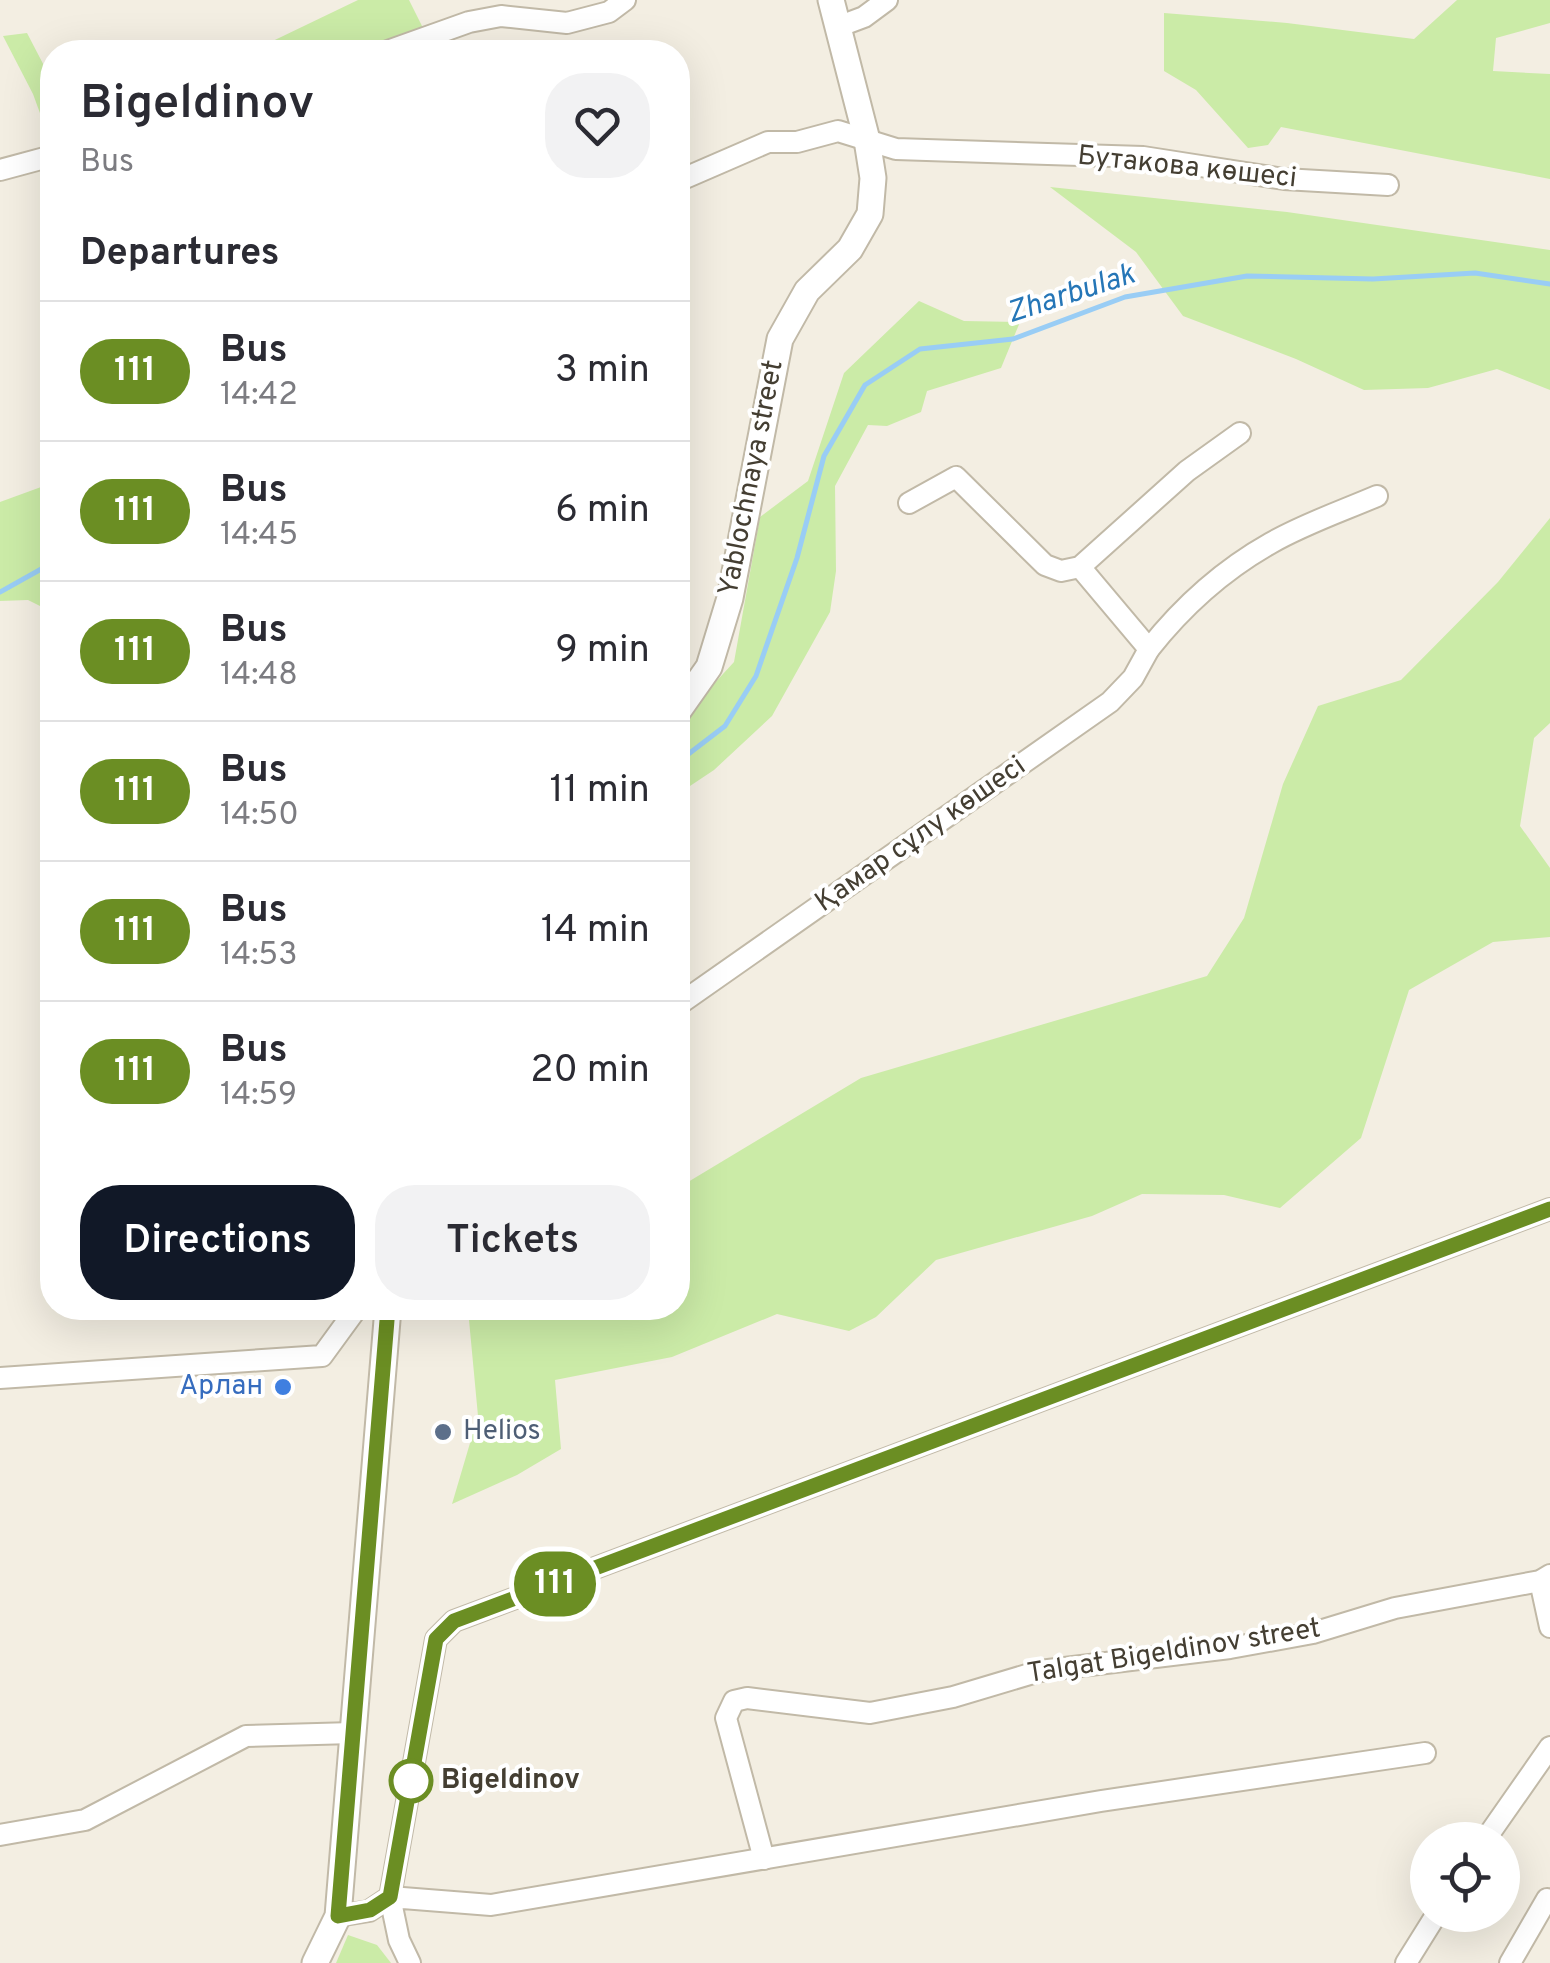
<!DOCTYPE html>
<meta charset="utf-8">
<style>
body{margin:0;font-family:Overpass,sans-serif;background:#f2f2f3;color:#2b2b33;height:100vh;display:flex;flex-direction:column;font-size:38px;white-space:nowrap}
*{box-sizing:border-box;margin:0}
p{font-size:32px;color:#7c7c81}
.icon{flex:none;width:55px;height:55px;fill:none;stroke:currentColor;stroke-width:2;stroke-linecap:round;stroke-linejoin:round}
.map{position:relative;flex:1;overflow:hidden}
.details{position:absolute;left:40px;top:40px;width:650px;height:1280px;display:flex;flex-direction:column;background:#fff;border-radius:40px;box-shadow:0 10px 40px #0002}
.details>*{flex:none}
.badge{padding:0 20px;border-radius:32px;font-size:35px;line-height:65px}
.buttons{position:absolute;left:1410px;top:1822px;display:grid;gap:20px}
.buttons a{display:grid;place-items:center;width:110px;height:110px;border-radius:50%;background:#fff;box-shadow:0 10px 40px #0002;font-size:50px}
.map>.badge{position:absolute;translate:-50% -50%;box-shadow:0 0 0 5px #fff}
h2{padding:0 40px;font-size:38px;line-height:90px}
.round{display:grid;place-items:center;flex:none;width:105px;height:105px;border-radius:40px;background:#f2f2f3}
.head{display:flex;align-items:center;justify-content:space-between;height:170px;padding:0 40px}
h1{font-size:48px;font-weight:600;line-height:75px}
.primary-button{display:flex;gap:20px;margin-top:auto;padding:20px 40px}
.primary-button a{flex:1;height:115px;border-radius:40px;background:#111827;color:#fff;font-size:40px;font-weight:600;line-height:115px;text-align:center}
.primary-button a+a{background:#f2f2f3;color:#2b2b33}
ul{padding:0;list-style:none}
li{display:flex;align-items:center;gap:30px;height:140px;padding:0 40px;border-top:2px solid #e1e1e2}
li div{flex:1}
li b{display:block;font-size:38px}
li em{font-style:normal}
li .badge{min-width:110px;font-weight:700;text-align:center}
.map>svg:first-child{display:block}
</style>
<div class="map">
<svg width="1550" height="1963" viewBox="0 0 1550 1963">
<rect width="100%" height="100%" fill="#f3eee2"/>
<!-- green -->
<g fill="#cbeba7">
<path d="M358,0H409L425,32L367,52H250Z"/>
<path d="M1457,0H1550V23L1496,38L1493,71L1550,74V179L1281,127L1268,145L1248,148L1196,90L1164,71V13L1287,23L1414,39Z"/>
<path d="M27,33L52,81V146L33,94L3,36Z"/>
<path d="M1050,187L1287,212L1550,250V390L1497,369L1428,388L1364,390L1296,359L1183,316L1136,252Z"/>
<path d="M919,301L964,321L1020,322L1001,368L927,391L921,412L887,426L868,425L835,486L836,571L830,612L772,716L714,770L678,794V723L734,662L760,517L808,481L844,373Z"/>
<path d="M52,483V612L28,600L0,601V502Z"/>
<path d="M1550,518V723L1534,738L1520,826L1550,868V937L1493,942L1409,990L1361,1138L1280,1208L1224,1195L1142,1194L1092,1216L936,1260L876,1317L849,1331L777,1314L672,1357L555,1380L561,1449L517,1475L452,1504L478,1416L469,1320L488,1308H678V1188L861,1078L1207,976L1244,918L1283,784L1318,706L1401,680L1498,582Z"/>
<path d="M348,1935L377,1945L391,1963H336Z"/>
</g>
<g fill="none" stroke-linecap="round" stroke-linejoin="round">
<!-- stream -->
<g stroke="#99cdf5" stroke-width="5">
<path d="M0,592L52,563"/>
<path d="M678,762L725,726L756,676L797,558L824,456L865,385L920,349L1013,339L1125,297L1247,276L1373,279L1475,273L1550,284"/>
</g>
<!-- minor casing -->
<g stroke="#c1b9a7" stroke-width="24">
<g id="minor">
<path d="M840,26L864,17L887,0"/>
<path d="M385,52L469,22L501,16L567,23L609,12L625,0"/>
<path d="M0,170L52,156"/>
<path d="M678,181L768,142H797L838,131L896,149L1143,157L1284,179L1388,185"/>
<path d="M909,503L956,477L1045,565L1061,571L1080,567L1187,471L1240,433"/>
<path d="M1149,649C1183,606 1223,570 1271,543C1304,524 1342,511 1377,496"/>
<path d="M678,1005L1110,702L1133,678L1149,649L1080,567"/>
<path d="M0,1378L322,1356L357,1308"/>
<path d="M1540,1581L1550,1627"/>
<path d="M0,1835L85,1820L246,1736L353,1733"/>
<path d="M1485,1840L1550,1747"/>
<path d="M764,1859L726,1718L734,1701L747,1698L870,1713L953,1697L1040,1671L1230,1648L1313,1633L1395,1608L1540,1581L1550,1575"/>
<path d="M338,1916L369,1911L390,1897L436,1639L454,1621L1550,1209"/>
<path d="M410,1963L399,1940L390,1897L491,1905L1101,1801L1425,1753"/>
<path d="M1406,1963L1436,1915"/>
<path d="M1510,1963L1547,1899"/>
</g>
</g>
<!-- tertiary casing -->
<g stroke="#c1b9a7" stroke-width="29">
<g id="tertiary">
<path d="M678,711L709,667L730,598L780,339L807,291L850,249L870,214L873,178L867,140L831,0"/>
<path d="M315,1963L338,1916L388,1308"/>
</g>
</g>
<!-- minor -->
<use href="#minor" stroke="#fff" stroke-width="20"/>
<!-- tertiary -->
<use href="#tertiary" stroke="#fff" stroke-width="25"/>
</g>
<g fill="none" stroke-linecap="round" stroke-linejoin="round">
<!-- line casing -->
<g stroke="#fff" stroke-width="22">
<path id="line" d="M388,1308L338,1916L370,1910L390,1897L436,1639L454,1621L1550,1209"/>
</g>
<!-- line -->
<use href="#line" stroke="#6b8e23" stroke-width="15"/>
</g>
<!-- markers -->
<circle fill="#3f7fe0" stroke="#fff" stroke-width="4" cx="283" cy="1387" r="10"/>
<circle fill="#5c6f8a" stroke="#fff" stroke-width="4" cx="443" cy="1432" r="10"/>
<circle fill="#fff" stroke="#6b8e23" stroke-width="5" cx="411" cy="1781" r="20"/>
<g text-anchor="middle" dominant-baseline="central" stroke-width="8" stroke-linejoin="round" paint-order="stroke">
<!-- street labels -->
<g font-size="28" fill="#443e32" stroke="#fff">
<text transform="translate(1187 168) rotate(6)">Бутакова көшесі</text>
<text transform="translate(752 478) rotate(-79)">Yablochnaya street</text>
<text transform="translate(921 835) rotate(-35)">Қамар сұлу көшесі</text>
<text transform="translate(1174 1652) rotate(-9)">Talgat Bigeldinov street</text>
</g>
<!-- shop labels -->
<g font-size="28" fill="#366cbe" stroke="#fff" text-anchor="end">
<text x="263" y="1387">Арлан</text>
</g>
<!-- service labels -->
<g font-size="28" fill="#4e5e75" stroke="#fff" text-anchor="start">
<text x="463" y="1432">Helios</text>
</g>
<!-- stop labels -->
<g font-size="28" font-weight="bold" fill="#443e32" stroke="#fff" text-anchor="start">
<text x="441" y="1781">Bigeldinov</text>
</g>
<!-- water labels -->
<g font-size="30" font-style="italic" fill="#2576b7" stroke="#fff">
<text transform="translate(1071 295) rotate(-18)">Zharbulak</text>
</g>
</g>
</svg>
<div class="buttons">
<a><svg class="icon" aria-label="locate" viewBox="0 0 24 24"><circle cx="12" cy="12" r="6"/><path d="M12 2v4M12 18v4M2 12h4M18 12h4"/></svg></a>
</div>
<b class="badge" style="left:555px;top:1584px;background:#6b8e23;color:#fff">111</b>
<section class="details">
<div class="head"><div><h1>Bigeldinov</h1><p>Bus</p></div><a class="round"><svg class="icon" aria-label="heart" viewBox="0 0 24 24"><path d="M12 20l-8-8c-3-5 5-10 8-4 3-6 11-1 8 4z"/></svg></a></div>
<h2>Departures</h2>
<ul>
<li><span class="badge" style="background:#6b8e23;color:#fff">111</span><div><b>Bus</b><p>14:42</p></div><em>3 min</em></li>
<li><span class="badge" style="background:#6b8e23;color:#fff">111</span><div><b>Bus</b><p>14:45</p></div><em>6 min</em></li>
<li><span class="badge" style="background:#6b8e23;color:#fff">111</span><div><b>Bus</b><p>14:48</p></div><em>9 min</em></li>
<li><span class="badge" style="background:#6b8e23;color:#fff">111</span><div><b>Bus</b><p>14:50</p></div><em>11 min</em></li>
<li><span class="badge" style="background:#6b8e23;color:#fff">111</span><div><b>Bus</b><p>14:53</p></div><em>14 min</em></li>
<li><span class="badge" style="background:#6b8e23;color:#fff">111</span><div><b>Bus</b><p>14:59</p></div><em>20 min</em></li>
</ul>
<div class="primary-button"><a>Directions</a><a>Tickets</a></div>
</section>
</div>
